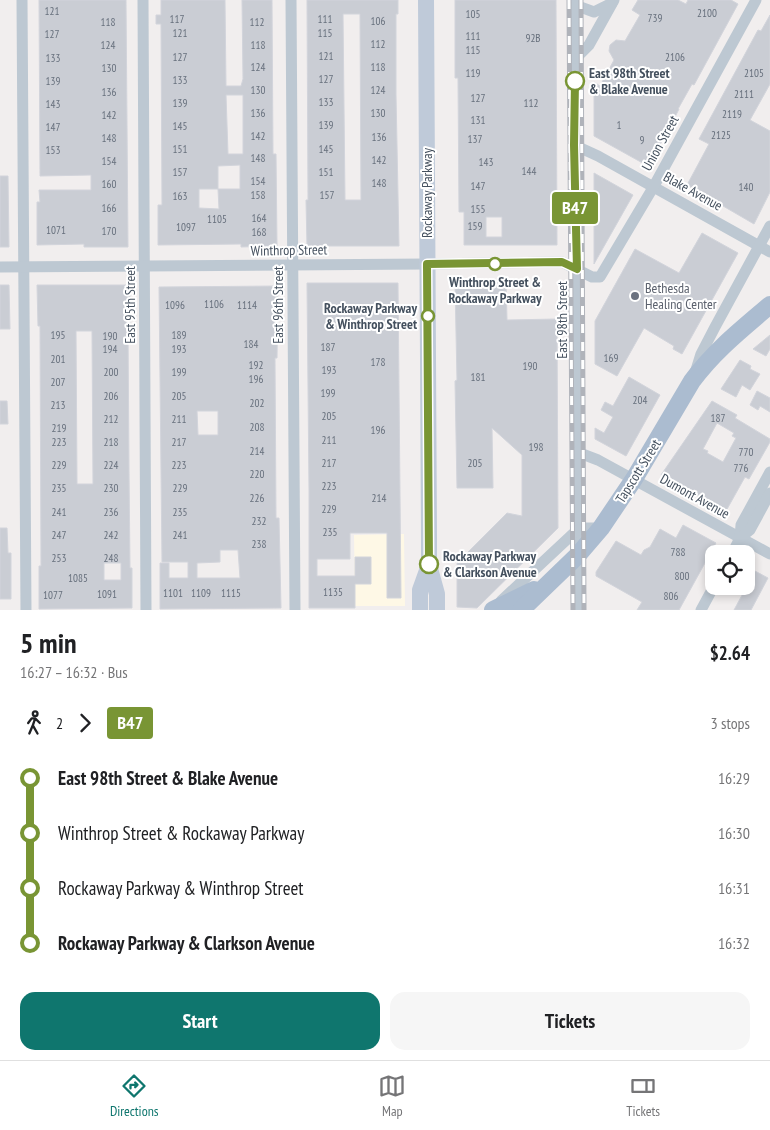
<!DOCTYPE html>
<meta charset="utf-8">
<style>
body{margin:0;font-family:"PT Sans Narrow",sans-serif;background:#f6f6f6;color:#202124;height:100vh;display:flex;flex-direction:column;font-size:19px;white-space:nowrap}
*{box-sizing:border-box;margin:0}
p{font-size:16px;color:#757577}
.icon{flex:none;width:28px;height:28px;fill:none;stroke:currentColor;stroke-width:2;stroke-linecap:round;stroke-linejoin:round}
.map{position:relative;height:610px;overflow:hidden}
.panel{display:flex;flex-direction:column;background:#fff;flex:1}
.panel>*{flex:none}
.badge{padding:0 10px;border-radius:4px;font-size:18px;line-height:32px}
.buttons{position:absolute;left:705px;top:545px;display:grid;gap:10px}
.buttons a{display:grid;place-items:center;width:50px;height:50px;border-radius:10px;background:#fff;box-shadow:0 2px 8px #0003;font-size:25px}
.map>.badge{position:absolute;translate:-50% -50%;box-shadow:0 0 0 2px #fff}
.legs{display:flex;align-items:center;gap:8px;height:55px;padding:0 20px;font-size:16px}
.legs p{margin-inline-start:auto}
.headline{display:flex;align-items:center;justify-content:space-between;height:85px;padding:0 20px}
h1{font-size:28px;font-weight:800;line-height:38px}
.action{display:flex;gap:10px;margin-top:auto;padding:10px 20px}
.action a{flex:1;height:58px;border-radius:15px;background:#0f766e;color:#fff;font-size:20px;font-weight:800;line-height:58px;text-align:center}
.action a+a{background:#f6f6f6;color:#202124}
ul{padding:0 20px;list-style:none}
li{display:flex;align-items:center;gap:18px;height:55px;font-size:19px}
li i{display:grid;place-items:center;width:8px;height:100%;margin:0 6px;background:currentColor}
li i::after{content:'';width:12px;height:12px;margin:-6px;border:4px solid;border-radius:50%;background:#fff}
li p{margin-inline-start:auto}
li:first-child i{background:linear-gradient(#0000 50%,currentColor 0)}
li:last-child i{background:linear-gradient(currentColor 50%,#0000 0)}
.tab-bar{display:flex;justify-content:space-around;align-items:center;height:70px;border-top:1px solid #e0e0e0;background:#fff;font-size:14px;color:#757577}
.tab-bar a{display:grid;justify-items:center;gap:2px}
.tab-bar .current{color:#0f766e}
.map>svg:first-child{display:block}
</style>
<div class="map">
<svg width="770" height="610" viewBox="0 0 770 610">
<rect width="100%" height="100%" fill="#f1eeee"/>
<!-- commercial -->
<path fill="#fef8e6" d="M404,534L405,606H355L354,535Z"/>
<!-- building -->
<g fill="#cacdd4" stroke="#d2d4db" fill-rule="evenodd">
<path d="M39,0H126L128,247H84V244L37,245V202H40L39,190H91V175L40,176Z"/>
<path d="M161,0H225L226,86H241L243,79L242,0H272L273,154H276L277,246L241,247V244L158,245V205H162L161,24H156V15H161ZM226,95H243V154H228ZM240,165V189H218V166ZM199,189H218L219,209L199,208Z"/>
<path d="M307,0H398V14H396V95L399,246H307L306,200H308ZM343,14H360L361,200H345Z"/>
<path d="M455,0H556L557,245H464V212H459L458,78H455ZM486,217H502V237H486Z"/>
<path d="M638,0H678L686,4L688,0H731L738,4L694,85L692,84L678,109H679L674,119L648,166L594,136V82L600,86L614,60L609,51L610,45L616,40L625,41L640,15L632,10Z"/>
<path d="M770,15V84L750,120L770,131V192L754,224L687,185L709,144L699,139L758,30L761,31Z"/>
<path d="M594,173L633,195L594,264Z"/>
<path d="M0,176H8L9,247H0Z"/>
<path d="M702,233L738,253L682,354L673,349L674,346L644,328L617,376L595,364V321L635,249L679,273Z"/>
<path d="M458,282H506L507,320L557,319L558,528L477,608L457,607V563L507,513L522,516V455L492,428L493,488H457L455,381L457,380L455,284Z"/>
<path d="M307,283H398L401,598H387V533H350V559H317V576H355V557H371V584H355V608H309V490Z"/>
<path d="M0,285H9L10,329H0Z"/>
<path d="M37,285H130V331H128L129,470L130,568H132V608L39,609V566H41L40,326H38ZM76,331H92L93,484H77ZM104,563H121V580H104Z"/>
<path d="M278,286L277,358H275L276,518H279L281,608L160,609V563H169V578H188V562H162L159,287ZM197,411H218V435H198ZM220,550H238L240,578H197V563L220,562Z"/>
<path d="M770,335V349L766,356L753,349Z"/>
<path d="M740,360L751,366L750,369L760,374L750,390L742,385L736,397L721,389Z"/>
<path d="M629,377L660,395L626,456L595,439V428L604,433L613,417L601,410L605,402L613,406Z"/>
<path d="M757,391L770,398V412L760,406L758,410L750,405Z"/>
<path d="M0,401H7L8,424H0Z"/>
<path d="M712,401L737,415L735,418L770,439V442L749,479L745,477L726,511L699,496L698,497L691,493L661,475ZM717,423L734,433L732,436L736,438L723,462L707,453L708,451L703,449Z"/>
<path d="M683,525L716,543L679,610H637L642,602L596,576V572L616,541L641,555L644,550L650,547L660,529L676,538Z"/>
<path d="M0,528H7L8,553H11V599H0Z"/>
<path d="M755,571L768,578L751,610H734Z"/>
</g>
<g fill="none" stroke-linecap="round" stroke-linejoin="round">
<!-- street -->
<g stroke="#bdc8d2" stroke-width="11">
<path d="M22,0L26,610"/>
<path d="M143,0L146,610"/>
<path d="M291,0L295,610"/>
<path d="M575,0L574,145L577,269L576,531L578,610"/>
<path d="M575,5L594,12L612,3"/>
<path d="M576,58L589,45L614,0"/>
<path d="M574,145L598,156L770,252"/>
<path d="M0,267L427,264L562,262L592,277H600L654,186L756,0"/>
<path d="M696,370L701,354L715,327L770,226"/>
<path d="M577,452L598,460L770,554"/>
<path d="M740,538L741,525L770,472"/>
<path d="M732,554L740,538L750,530L770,493"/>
<path d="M501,601L576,531L585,528H601"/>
<path d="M701,610L714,586"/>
</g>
<!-- secondary -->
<g stroke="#bfcad9" stroke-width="16">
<path d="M429,565L437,594V610"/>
<path d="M420,610V590L429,565V538L426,0"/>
</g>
<!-- primary -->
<g stroke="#abbcd0" stroke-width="18">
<path d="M493,610L534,590"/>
<path d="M521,610L577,556L601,528L634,479L692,381C714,351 742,329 770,305"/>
</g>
<!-- rail casing -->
<g stroke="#b0b3ba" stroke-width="5">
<g id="rail">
<path d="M569,0L573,610"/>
<path d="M581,0L584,610"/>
</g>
</g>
<!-- rail -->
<use href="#rail" stroke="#fff" stroke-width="3" stroke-dasharray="9" stroke-linecap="butt"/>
</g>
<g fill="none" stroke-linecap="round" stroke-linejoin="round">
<!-- line-1 casing -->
<g stroke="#fff" stroke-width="11">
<path id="line-1" d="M429,564L427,264L562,262L577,269L574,145L575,81"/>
</g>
<!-- line-1 -->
<use href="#line-1" stroke="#799534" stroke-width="8"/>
</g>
<!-- markers -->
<g fill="#fff" stroke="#799534" stroke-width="2.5">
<circle cx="575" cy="81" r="9"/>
<circle cx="495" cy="264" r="6"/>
<circle cx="428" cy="316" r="6"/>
<circle cx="429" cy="564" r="9"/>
</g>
<circle fill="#6b7280" stroke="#fff" stroke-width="2" cx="635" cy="296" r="5"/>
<g text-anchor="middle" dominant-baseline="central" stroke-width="4" stroke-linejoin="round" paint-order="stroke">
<!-- number labels -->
<g font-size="11" fill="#666f7c">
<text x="52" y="11">121</text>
<text x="707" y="13">2100</text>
<text x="473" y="14">105</text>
<text x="655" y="18">739</text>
<text x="177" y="19">117</text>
<text x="325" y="19">111</text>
<text x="378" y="21">106</text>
<text x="108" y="22">118</text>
<text x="257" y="22">112</text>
<text x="180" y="33">121</text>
<text x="325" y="33">115</text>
<text x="52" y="34">127</text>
<text x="473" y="36">111</text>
<text x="533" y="38">92B</text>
<text x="378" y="44">112</text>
<text x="108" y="45">124</text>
<text x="258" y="45">118</text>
<text x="473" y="50">115</text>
<text x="326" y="56">121</text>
<text x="180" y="57">127</text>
<text x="675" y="57">2106</text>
<text x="53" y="58">133</text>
<text x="258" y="67">124</text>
<text x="378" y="67">118</text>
<text x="109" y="68">130</text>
<text x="473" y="73">119</text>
<text x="754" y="73">2105</text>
<text x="326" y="79">127</text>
<text x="180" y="80">133</text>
<text x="53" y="81">139</text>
<text x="258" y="90">130</text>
<text x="378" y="90">124</text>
<text x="109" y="92">136</text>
<text x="744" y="94">2111</text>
<text x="478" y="98">127</text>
<text x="326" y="102">133</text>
<text x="180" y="103">139</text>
<text x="531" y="103">112</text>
<text x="53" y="104">143</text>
<text x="258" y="113">136</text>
<text x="378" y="113">130</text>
<text x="732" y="114">2119</text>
<text x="109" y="115">142</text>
<text x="478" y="120">131</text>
<text x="326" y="125">139</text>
<text x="619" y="125">1</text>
<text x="180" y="126">145</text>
<text x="53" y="127">147</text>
<text x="721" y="135">2125</text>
<text x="258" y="136">142</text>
<text x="379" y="137">136</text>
<text x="109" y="138">148</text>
<text x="475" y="139">137</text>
<text x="642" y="140">9</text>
<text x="180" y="149">151</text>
<text x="326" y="149">145</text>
<text x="53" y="150">153</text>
<text x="258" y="158">148</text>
<text x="379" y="160">142</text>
<text x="109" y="161">154</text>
<text x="486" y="162">143</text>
<text x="529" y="171">144</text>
<text x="180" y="172">157</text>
<text x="326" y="172">151</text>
<text x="258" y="181">154</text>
<text x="379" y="183">148</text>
<text x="109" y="184">160</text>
<text x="478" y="186">147</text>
<text x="746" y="187">140</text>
<text x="258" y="195">158</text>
<text x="327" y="195">157</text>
<text x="180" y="196">163</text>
<text x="109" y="208">166</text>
<text x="478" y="209">155</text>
<text x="259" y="218">164</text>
<text x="217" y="219">1105</text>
<text x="475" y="226">159</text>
<text x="186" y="227">1097</text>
<text x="56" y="230">1071</text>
<text x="109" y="231">170</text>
<text x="259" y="232">168</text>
<text x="214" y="304">1106</text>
<text x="175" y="305">1096</text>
<text x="247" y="305">1114</text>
<text x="58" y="335">195</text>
<text x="179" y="335">189</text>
<text x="110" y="336">190</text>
<text x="251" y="344">184</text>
<text x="328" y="347">187</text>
<text x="110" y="349">194</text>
<text x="179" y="349">193</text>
<text x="611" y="358">169</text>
<text x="58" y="359">201</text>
<text x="378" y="362">178</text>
<text x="256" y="365">192</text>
<text x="530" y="366">190</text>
<text x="329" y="370">193</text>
<text x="111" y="372">200</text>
<text x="179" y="372">199</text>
<text x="478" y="377">181</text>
<text x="256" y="379">196</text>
<text x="58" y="382">207</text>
<text x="328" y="393">199</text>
<text x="111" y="396">206</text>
<text x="179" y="396">205</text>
<text x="640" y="400">204</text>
<text x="257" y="403">202</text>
<text x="58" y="405">213</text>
<text x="329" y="416">205</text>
<text x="718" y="418">187</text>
<text x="111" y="419">212</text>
<text x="179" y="419">211</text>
<text x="257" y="427">208</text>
<text x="59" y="428">219</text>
<text x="378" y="430">196</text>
<text x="329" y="440">211</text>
<text x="59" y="442">223</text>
<text x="111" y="442">218</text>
<text x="179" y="442">217</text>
<text x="536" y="447">198</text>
<text x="257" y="451">214</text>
<text x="746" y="452">770</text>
<text x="329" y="463">217</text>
<text x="475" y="463">205</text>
<text x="59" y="465">229</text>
<text x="111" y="465">224</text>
<text x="179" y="465">223</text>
<text x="741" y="468">776</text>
<text x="257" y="474">220</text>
<text x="329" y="486">223</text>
<text x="59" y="488">235</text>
<text x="111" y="488">230</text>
<text x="180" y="488">229</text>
<text x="257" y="498">226</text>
<text x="379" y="498">214</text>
<text x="329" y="509">229</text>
<text x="59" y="512">241</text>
<text x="111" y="512">236</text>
<text x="180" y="512">235</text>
<text x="259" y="521">232</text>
<text x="330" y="532">235</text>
<text x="59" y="535">247</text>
<text x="111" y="535">242</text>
<text x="180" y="535">241</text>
<text x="259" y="544">238</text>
<text x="678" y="552">788</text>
<text x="59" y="558">253</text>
<text x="111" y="558">248</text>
<text x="682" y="576">800</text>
<text x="78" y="578">1085</text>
<text x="333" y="592">1135</text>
<text x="173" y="593">1101</text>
<text x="201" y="593">1109</text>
<text x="231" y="593">1115</text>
<text x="107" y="594">1091</text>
<text x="53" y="595">1077</text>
<text x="671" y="596">806</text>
</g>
<!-- stop labels -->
<g font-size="14" font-weight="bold" fill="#44505e" stroke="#fff" text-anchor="start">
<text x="589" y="73">East 98th Street<tspan x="589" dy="16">&amp; Blake Avenue</tspan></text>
<text x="495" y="282" text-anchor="middle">Winthrop Street &amp;<tspan x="495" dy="16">Rockaway Parkway</tspan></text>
<text x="417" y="308" text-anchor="end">Rockaway Parkway<tspan x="417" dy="16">&amp; Winthrop Street</tspan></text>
<text x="443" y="556">Rockaway Parkway<tspan x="443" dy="16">&amp; Clarkson Avenue</tspan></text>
</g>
<!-- street labels -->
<g font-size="14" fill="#44505e" stroke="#fff">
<text transform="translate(660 143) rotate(-61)">Union Street</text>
<text transform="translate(693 191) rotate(29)">Blake Avenue</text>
<text transform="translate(427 193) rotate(-90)">Rockaway Parkway</text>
<text transform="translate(289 250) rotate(-1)">Winthrop Street</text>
<text transform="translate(130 305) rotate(-90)">East 95th Street</text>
<text transform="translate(278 305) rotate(-90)">East 96th Street</text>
<text transform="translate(562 320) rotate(-90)">East 98th Street</text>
<text transform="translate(638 471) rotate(-58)">Tapscott Street</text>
<text transform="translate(695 496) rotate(29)">Dumont Avenue</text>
</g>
<!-- worship labels -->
<g font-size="14" fill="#5b616d" stroke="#fff" text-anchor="start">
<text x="645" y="288">Bethesda<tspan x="645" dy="16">Healing Center</tspan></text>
</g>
</g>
</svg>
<div class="buttons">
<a><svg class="icon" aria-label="locate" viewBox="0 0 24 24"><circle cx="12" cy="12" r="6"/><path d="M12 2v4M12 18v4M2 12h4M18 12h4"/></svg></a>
</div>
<b class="badge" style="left:575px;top:208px;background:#799534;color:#fff">B47</b>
</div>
<section class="panel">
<div class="headline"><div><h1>5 min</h1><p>16:27 – 16:32 · Bus</p></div><b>$2.64</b></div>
<div class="legs"><svg class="icon" aria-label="walk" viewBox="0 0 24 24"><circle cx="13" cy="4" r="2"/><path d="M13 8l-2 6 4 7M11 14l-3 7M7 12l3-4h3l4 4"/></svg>2<svg class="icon" aria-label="forward" viewBox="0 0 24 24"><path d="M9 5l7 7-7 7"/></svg><b class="badge" style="background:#799534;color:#fff">B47</b><p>3 stops</p></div>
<ul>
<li><i style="color:#799534"></i><b>East 98th Street &amp; Blake Avenue</b><p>16:29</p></li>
<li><i style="color:#799534"></i><span>Winthrop Street &amp; Rockaway Parkway</span><p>16:30</p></li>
<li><i style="color:#799534"></i><span>Rockaway Parkway &amp; Winthrop Street</span><p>16:31</p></li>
<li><i style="color:#799534"></i><b>Rockaway Parkway &amp; Clarkson Avenue</b><p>16:32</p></li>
</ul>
<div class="action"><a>Start</a><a>Tickets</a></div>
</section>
<nav class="tab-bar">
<a class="current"><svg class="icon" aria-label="directions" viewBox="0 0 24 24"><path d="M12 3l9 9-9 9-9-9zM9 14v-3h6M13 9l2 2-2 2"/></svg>Directions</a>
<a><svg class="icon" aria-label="map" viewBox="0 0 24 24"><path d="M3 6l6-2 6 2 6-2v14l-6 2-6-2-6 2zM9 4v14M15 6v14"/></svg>Map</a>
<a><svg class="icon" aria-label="tickets" viewBox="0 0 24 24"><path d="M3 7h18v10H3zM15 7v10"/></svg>Tickets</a>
</nav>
